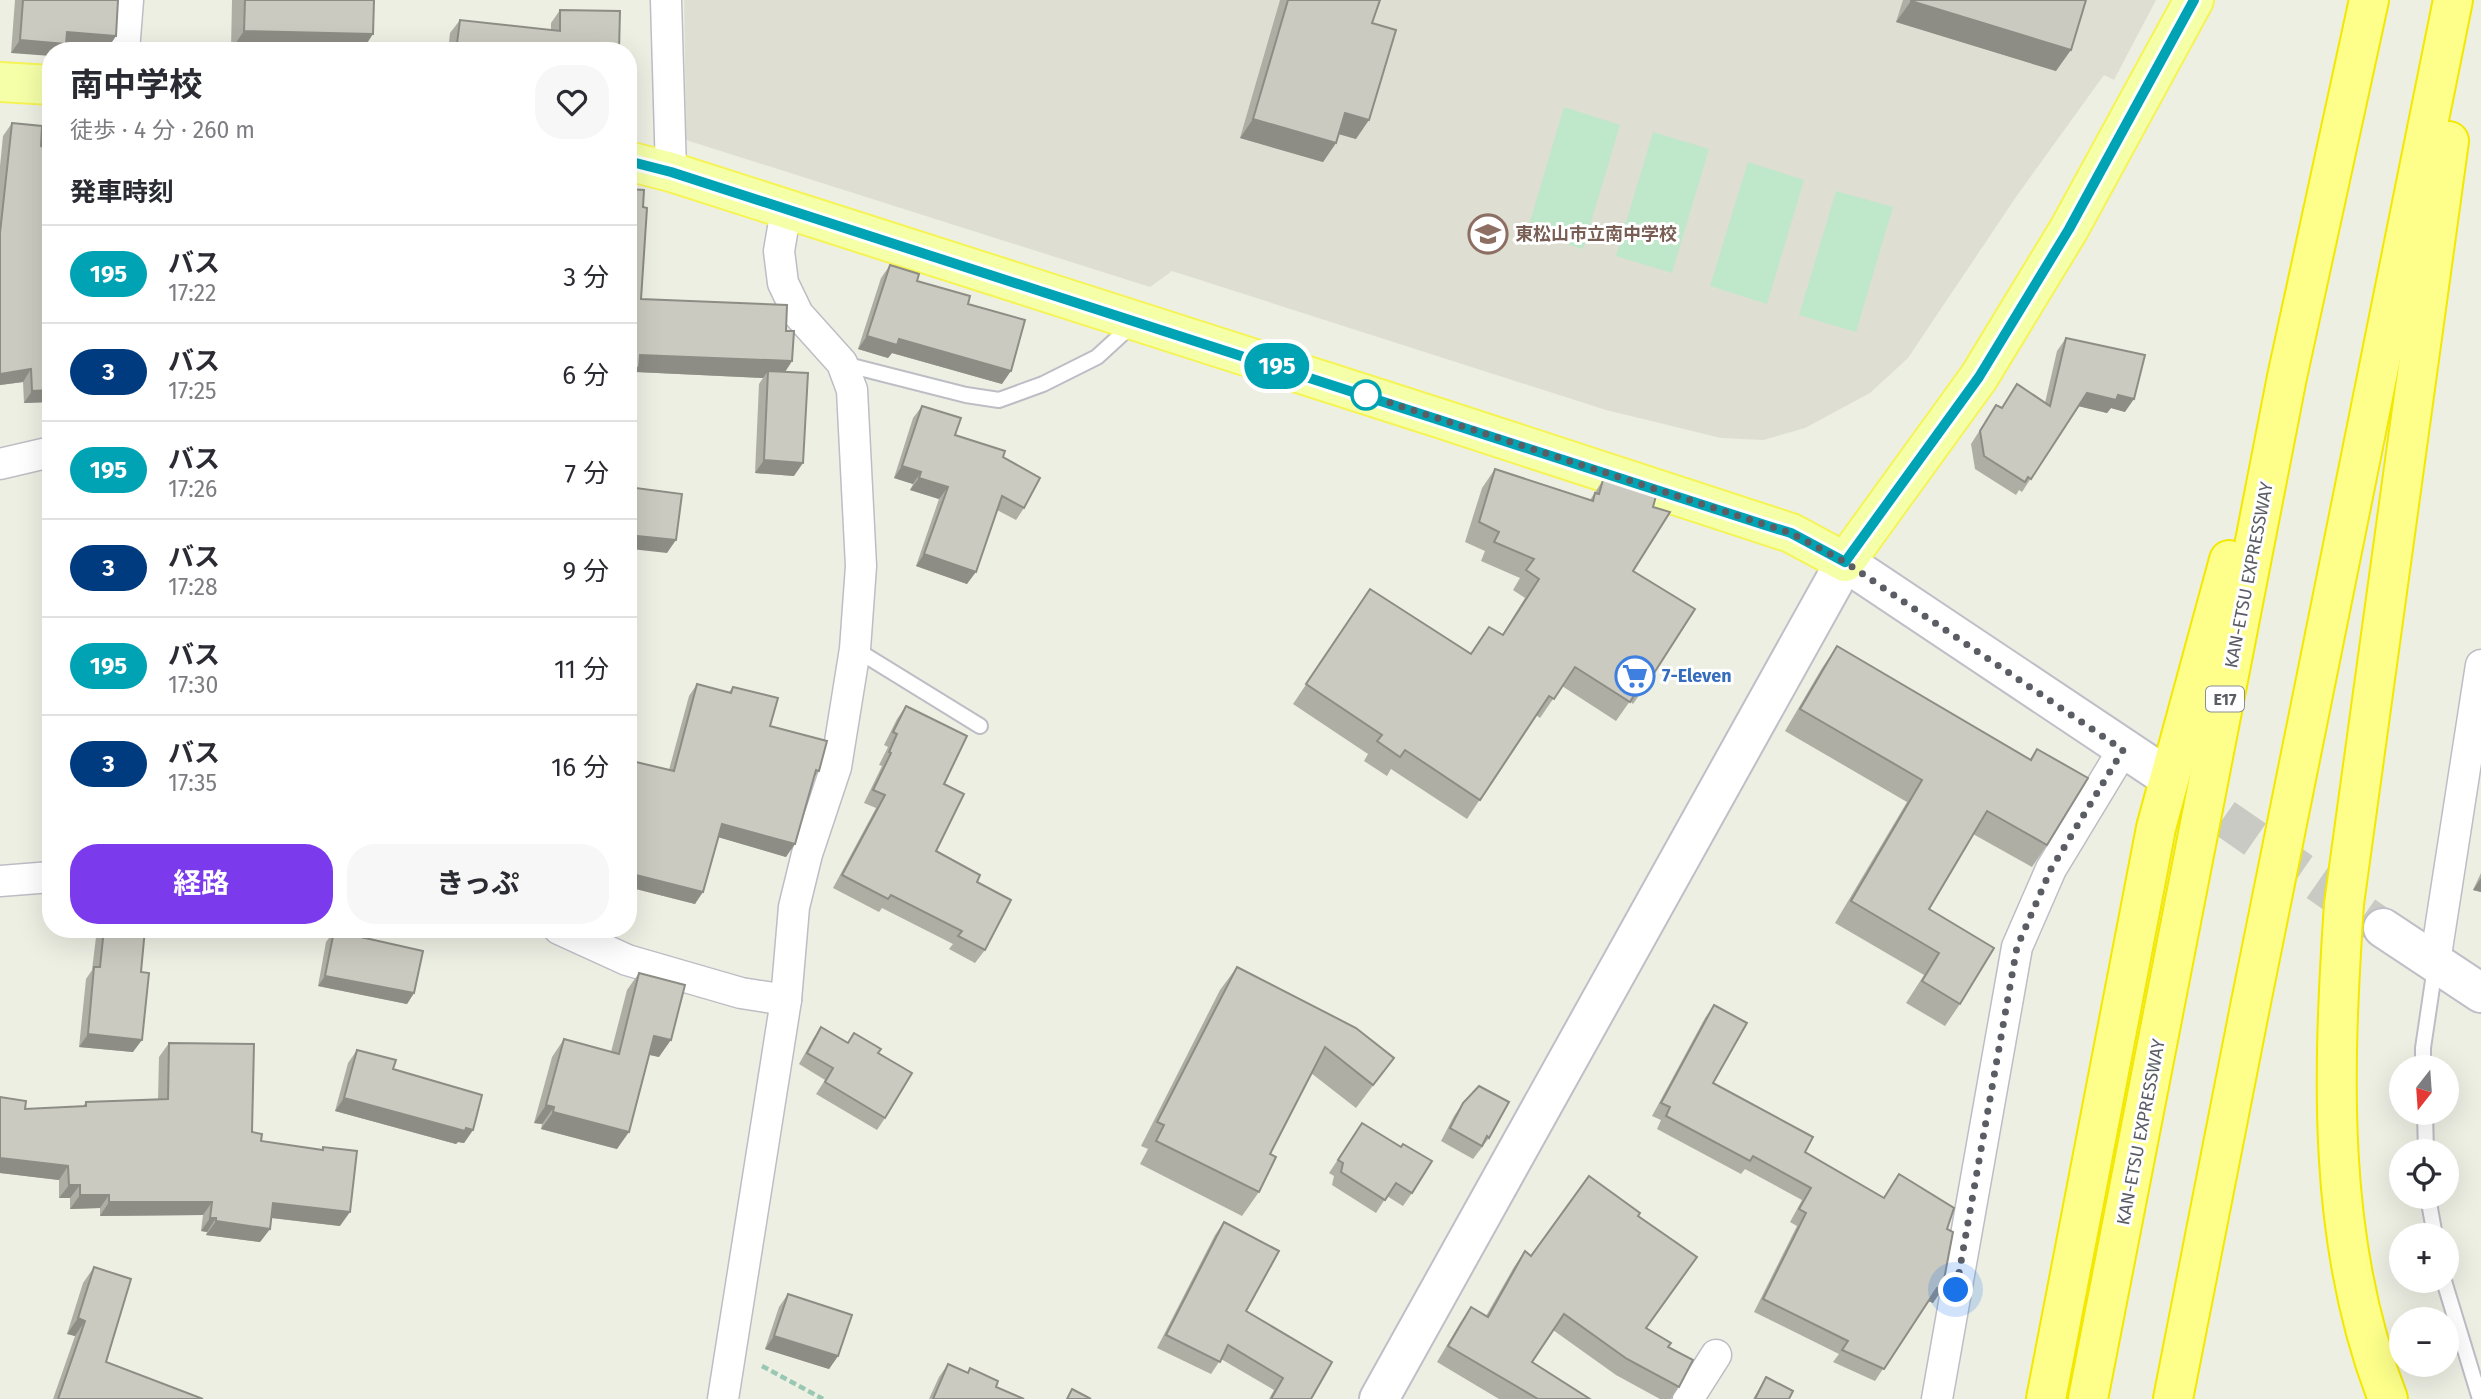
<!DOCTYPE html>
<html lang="ja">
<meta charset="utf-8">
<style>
body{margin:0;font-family:"Fira Sans","Noto Sans JP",sans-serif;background:#f7f7f7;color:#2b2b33;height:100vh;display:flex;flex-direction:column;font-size:26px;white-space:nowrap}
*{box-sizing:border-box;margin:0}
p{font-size:23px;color:#7c7c81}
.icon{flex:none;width:38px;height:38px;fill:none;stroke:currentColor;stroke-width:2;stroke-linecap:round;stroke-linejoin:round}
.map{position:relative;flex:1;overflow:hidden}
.details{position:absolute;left:42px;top:42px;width:595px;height:896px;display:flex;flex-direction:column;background:#fff;border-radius:28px;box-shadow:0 7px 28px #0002}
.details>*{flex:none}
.badge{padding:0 14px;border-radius:23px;font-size:24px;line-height:46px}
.needle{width:46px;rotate:197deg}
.fabs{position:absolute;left:2389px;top:1055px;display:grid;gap:14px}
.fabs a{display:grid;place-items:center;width:70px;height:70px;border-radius:50%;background:#fff;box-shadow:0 7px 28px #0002;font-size:35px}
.you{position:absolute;width:35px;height:35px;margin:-18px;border:5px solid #fff;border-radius:50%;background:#1a73e8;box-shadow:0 0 0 10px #1a73e833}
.map>.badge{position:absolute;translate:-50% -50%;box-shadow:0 0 0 4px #fff}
h2{padding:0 28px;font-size:26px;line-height:63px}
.round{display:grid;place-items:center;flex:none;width:74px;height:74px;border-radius:28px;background:#f7f7f7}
.overview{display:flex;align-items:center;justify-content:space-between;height:119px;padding:0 28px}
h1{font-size:33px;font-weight:700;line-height:52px}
.primary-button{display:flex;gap:14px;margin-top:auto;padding:14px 28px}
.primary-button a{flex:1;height:80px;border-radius:28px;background:#7c3aed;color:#fff;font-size:28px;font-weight:700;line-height:80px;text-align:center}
.primary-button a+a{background:#f7f7f7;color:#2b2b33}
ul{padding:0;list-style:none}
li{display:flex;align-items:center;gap:21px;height:98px;padding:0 28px;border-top:2px solid #e1e1e2}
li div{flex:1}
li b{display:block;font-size:26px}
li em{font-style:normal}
li .badge{min-width:77px;font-weight:700;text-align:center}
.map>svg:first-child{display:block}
</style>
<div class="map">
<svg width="2481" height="1399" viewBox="0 0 2481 1399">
<rect width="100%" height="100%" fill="#eeefe3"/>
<!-- education -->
<path fill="#dedfd2" d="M684,0H2156L2114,80L2104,75L2016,197L1908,358L1870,393L1805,428L1763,440L1721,438L1606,410L1172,271L1150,287L686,140Z"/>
<!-- green -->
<g fill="#bfe7ca">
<path d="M1564,107L1620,125L1583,249L1527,232Z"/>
<path d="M1653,132L1709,149L1672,273L1616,256Z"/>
<path d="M1748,162L1804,180L1767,304L1710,286Z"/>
<path d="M1836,191L1893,207L1856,332L1799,315Z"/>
</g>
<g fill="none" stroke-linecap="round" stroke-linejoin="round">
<!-- secondary-tunnel -->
<path stroke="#c9cac4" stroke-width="38" stroke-dasharray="38 19" stroke-linecap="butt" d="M2177,785L2383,928"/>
<!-- lane casing -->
<g stroke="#bdbec5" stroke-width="18">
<g id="lane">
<path d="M844,364L966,395L999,400L1043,384L1097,357L1133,324"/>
<path d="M855,649L980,726"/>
<path d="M2423,1068V1048L2435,967"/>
<path d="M2425,1113L2426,1152"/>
<path d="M2428,1197L2435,1236"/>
<path d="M2444,1281L2480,1399"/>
</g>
</g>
<!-- street casing -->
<g stroke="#bdbec5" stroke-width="33">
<g id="street">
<path d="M666,0L671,172"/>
<path d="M124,51L128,0"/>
<path d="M0,464L51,452"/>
<path d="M0,881L51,877"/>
<path d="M559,929L627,960L741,993L786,1000"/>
<path d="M2435,962L2481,665"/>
<path d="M723,1399L786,1000L794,907L807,854L836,767L855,649L861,566L852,390L842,363L798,314L783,283L779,251L786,210"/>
<path d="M1688,1399L1716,1355"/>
<path d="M1937,1399L2017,947L2051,869L2123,750"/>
</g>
</g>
<!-- secondary casing -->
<g stroke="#bebfc7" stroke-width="42">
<g id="secondary">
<path d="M2383,928L2481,993"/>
<path d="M1379,1399L1845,562L2161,773"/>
</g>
</g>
<!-- primary casing -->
<g stroke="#f5f456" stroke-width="42">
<g id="primary">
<path d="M0,82L51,85"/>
<path d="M628,161L671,172L1442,419L1791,533L1845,562L1979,377L2069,229L2194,0"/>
</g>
</g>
<!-- highway casing -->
<g stroke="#f2e800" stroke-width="42">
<g id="highway">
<path d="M2046,1399L2156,828L2229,560"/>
<path d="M2088,1399L2287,377L2369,0"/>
<path d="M2173,1399L2250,1007L2453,0"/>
<path d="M2388,1399C2326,1241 2333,1070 2344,904L2449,141"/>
</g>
</g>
<!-- path -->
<path stroke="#98c8b2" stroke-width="4.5" stroke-dasharray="7 3.5" stroke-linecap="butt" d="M762,1366L823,1399"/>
<!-- lane -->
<use href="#lane" stroke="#fff" stroke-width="14"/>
<!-- street -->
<use href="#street" stroke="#fff" stroke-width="30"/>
<!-- secondary -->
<use href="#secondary" stroke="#fff" stroke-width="38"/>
<!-- primary -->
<use href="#primary" stroke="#f5ffa8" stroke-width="38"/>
<!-- highway -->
<use href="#highway" stroke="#fdff8a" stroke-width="38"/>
</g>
<!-- wall -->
<g fill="#aeaea5">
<path d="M15,0H118L116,36L107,49L65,46L11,53Z"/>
<path d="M232,0H374L362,51L231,50Z"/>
<path d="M1280,0H1380L1372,23L1356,139L1338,134L1336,143L1323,162L1240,138Z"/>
<path d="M1903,0H2086L2056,71L1896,22Z"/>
<path d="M560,10L619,51H448L450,33L460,20L551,30V23Z"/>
<path d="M12,123L41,146L45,148L51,149V402L24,403L23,382L0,385V166L3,136Z"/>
<path d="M628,189L643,207L641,299L786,331L792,361L785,372L794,476L755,473L759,384L763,378L636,372L628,383Z"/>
<path d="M890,265L917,281L968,304L1002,384L892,353L888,358L858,349L881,278Z"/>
<path d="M2066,338L2125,412L2111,408L2107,413L2078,406L2022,492L2019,490L2016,495L1975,469L1971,444L1996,405L2001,408L2045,403L2057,351Z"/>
<path d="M922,406L955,435L1003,457L1024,508L1016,520L997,510L967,584L916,566L939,499L910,490L913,484L894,478L913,418Z"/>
<path d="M1495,469L1590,500L1603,480L1633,571L1647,684L1633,704L1630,701L1616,721L1562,686L1540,718L1536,715L1467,819L1391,769L1387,776L1364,761L1368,754L1293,704L1370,589L1471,653L1489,627L1502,635L1525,598L1513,590L1520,578L1481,561L1485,551L1465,542L1482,488Z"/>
<path d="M1837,646L2030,759L2037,749L2047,845L2032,867L1973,834L1929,909L1960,1004L1945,1026L1906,1003L1924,975L1835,923L1907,802L1785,731L1822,668Z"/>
<path d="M697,684L729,692L733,687L770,726L819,771L814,778L786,857L719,837L695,904L628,887V773L636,762L669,770L689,696Z"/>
<path d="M906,706L944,784L936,851L977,882L985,950L975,963L949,949L953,944L882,908L879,912L833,888L876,808L864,803L882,766L879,765L888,747L884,745L897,719Z"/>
<path d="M2481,873V892L2473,890Z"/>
<path d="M97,929H145L133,1052L79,1047L86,979L92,970Z"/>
<path d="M334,931L414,993L407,1004L318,986L326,942Z"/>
<path d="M1237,967L1394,1058L1356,1108L1311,1073L1270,1154L1259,1192L1242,1216L1140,1164L1148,1149L1141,1146L1220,990Z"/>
<path d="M639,973L659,1057L649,1055L617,1149L541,1129L542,1124L534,1123L552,1057L564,1039L611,1052L627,990Z"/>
<path d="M1714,1005L1713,1083L1805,1152L1883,1198L1899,1174L1947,1229L1933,1303L1928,1301L1875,1381L1833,1362L1839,1354L1754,1312L1797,1226L1790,1222L1802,1200L1745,1169L1741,1174L1657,1129L1661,1120L1652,1116L1705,1018Z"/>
<path d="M821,1027L848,1042L854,1033L878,1053L885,1118L877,1130L816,1094L825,1080L799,1064L813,1039Z"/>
<path d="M169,1043L261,1141L322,1150L323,1147L340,1226L271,1218L270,1229L260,1242L206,1235L207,1232L201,1231L203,1215L100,1216V1208L70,1209V1198H59V1180L0,1173V1097L25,1109L83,1106L86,1102L158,1100L159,1057Z"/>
<path d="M357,1050L473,1130L464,1143L458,1142L456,1144L335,1111L348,1063Z"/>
<path d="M1463,1103L1489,1138L1473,1159L1441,1141L1454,1116Z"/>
<path d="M1362,1123L1412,1193L1403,1206L1387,1196L1376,1213L1332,1185L1334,1176L1329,1173Z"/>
<path d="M1638,1216L1646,1328L1668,1347L1679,1387L1671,1399H1660L1616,1375L1553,1330L1532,1362L1590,1399H1499L1437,1362L1460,1323L1471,1307L1486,1316L1514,1267L1525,1251L1531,1256Z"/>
<path d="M1224,1222L1246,1311L1311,1399H1269L1274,1390L1221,1359L1211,1374L1157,1348L1215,1235Z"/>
<path d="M94,1267L106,1362L203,1399H53L75,1336L67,1334L83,1283Z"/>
<path d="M788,1294L838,1356L829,1369L765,1349L779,1307Z"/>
<path d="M948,1364L996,1387L1024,1399H929L939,1377Z"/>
<path d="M1766,1377L1789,1399H1753Z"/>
</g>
<!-- shaded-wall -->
<g fill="#8d8d86">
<path d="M1911,1L2071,50L2056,71L1896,22Z"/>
<path d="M244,31L373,34L362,51L231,50Z"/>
<path d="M67,32L116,36L107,49L65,46L61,51H51V56L11,53L20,40Z"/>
<path d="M1345,113L1369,120L1356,139L1332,132Z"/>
<path d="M1253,119L1336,143L1323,162L1240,138Z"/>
<path d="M867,336L899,339L1011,371L1002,384L892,353L888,358L858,349Z"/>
<path d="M640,355L792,361L781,378L768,371L763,378L636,372L628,383V367Z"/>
<path d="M31,369L23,382L0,385V374Z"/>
<path d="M51,390V402L24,403L32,391Z"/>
<path d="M2087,393L2118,395L2134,399L2125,412L2111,408L2107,413L2078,406Z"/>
<path d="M764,460L803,463L794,476L755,473Z"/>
<path d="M902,466L921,472L913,484L894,478Z"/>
<path d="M919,478L948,487L939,499L910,490Z"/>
<path d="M638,536L676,540L667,553L631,549L628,553V540Z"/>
<path d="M924,554L976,572L967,584L916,566Z"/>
<path d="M722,824L795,844L786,857L714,836Z"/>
<path d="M628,873L703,892L695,904L628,887Z"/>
<path d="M2481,878V892L2473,890Z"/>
<path d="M325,976L414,993L407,1004L318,986Z"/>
<path d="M88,1034L142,1040L133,1052L79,1047Z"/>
<path d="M654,1036L671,1040L659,1057L642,1053Z"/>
<path d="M344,1098L466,1128L473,1130L464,1143L458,1142L456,1144L335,1111Z"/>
<path d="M546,1105L554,1107L542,1124L534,1123Z"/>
<path d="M553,1112L629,1132L617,1149L541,1129Z"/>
<path d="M0,1158L68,1166L59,1180L0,1173Z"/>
<path d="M69,1185H80L70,1198H59Z"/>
<path d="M80,1195H109L100,1208L70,1209Z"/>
<path d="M109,1202H212L203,1215L100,1216Z"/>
<path d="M273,1203L350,1212L340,1226L264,1217Z"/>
<path d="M210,1218H216L207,1232L201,1231Z"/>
<path d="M216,1221L270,1229L260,1242L206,1235Z"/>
<path d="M1937,1288L1942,1290L1933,1303L1928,1301Z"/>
<path d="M78,1318L85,1321L75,1336L67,1334Z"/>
<path d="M774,1336L838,1356L829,1369L765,1349Z"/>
</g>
<!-- building -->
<g fill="#cacac0" stroke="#8d8d86" stroke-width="2">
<path d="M23,0H118L116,36L67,32L66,44L20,40Z"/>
<path d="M245,0H374L373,34L244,31Z"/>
<path d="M1288,0H1380L1372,23L1396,30L1369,120L1345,113L1336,143L1253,119Z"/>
<path d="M1911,0H2086L2071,50L1911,1Z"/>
<path d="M560,10L620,11L619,51H456L460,20L560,31Z"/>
<path d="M12,123L42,126L41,146L45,148L51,149V390L32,391L31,369L0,374V233Z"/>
<path d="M628,189L644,190L643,207L647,208L641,299L787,305L786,331H794L792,361L640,355L639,368L628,367Z"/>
<path d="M890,265L919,274L917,281L970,296L968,304L1025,320L1011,371L899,339L897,345L867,336Z"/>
<path d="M2066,338L2145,355L2134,399L2118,395L2116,400L2087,393L2031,479L2028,477L2025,482L1984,456L1980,431L1996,405L2002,408L2017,384L2050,406Z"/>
<path d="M768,371L808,373L803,463L764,460Z"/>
<path d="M922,406L961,418L955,435L1005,451L1003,457L1040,478L1024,508L1002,496L976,572L924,554L948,487L919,478L921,472L902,466Z"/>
<path d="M1495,469L1593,501L1595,493L1599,494L1603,480L1656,496L1653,507L1670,512L1633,571L1695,609L1647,684L1642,682L1630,702L1575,667L1554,699L1549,696L1480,800L1405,750L1400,757L1377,741L1382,735L1306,684L1370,589L1471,654L1489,627L1503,635L1539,579L1526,570L1534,559L1494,542L1499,532L1479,522Z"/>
<path d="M628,487L682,494L676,540L638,536L637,541L628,540Z"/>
<path d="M1837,646L2031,760L2037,749L2088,778L2047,845L1987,811L1929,909L1994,948L1960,1004L1922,981L1939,953L1851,901L1922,780L1800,709Z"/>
<path d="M697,684L731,693L733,687L778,698L770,726L827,741L819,771L816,770L795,844L722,824L703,892L628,873V795L636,762L674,771Z"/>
<path d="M906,706L967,736L944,784L964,794L936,851L980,875L977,882L1011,900L985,950L958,936L962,931L891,895L888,899L842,875L885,795L873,790L891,753L889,752L897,734L893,732Z"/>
<path d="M104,929H145L141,972L149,973L142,1040L88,1034L94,967H100Z"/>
<path d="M334,931L423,951L414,993L325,976Z"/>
<path d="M1237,967L1356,1028L1394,1058L1373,1085L1325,1047L1270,1154L1276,1157L1259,1192L1156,1141L1164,1125L1157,1122Z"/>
<path d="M639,973L685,985L671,1040L654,1036L629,1132L553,1112L554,1107L546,1105L564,1039L619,1054Z"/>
<path d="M1714,1005L1747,1023L1713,1083L1813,1137L1805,1152L1884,1198L1899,1174L1954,1208L1947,1229L1953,1232L1942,1290L1937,1288L1884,1369L1842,1350L1848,1341L1763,1299L1806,1213L1799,1209L1811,1188L1753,1156L1750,1161L1666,1116L1670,1107L1661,1103Z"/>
<path d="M821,1027L848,1043L854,1033L881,1049L878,1053L912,1073L885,1118L825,1082L833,1068L807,1053Z"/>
<path d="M169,1043L254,1044L252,1132L262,1134L261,1141L323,1150V1147L357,1151L350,1212L273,1203L270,1229L216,1221V1218H210L212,1202H109V1195H80V1185H69L68,1166L0,1158V1097L26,1101L25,1109L86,1106V1102L168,1099Z"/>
<path d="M357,1050L396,1060L393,1069L482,1095L473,1130L466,1128L465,1131L344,1098Z"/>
<path d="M1479,1086L1509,1102L1489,1138L1487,1136L1482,1146L1450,1128L1463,1103Z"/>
<path d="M1362,1123L1401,1147L1403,1144L1432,1161L1412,1193L1396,1183L1385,1200L1341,1172L1343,1163L1338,1160Z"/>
<path d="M1589,1176L1640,1213L1638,1216L1697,1257L1646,1328L1671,1343L1668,1347L1693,1360L1679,1387L1627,1359L1564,1314L1532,1362L1590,1399H1538L1448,1346L1471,1307L1488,1317L1525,1251L1531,1256Z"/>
<path d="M1224,1222L1279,1251L1246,1311L1332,1362L1311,1399H1271L1283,1378L1228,1345L1220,1362L1166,1335Z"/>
<path d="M94,1267L131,1279L106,1362L203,1399H58L85,1321L78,1318Z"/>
<path d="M788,1294L852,1315L838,1356L774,1336Z"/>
<path d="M948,1364L968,1373L970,1368L998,1381L996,1387L1024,1399H933Z"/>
<path d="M1766,1377L1793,1391L1789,1399H1755Z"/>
<path d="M1072,1389L1091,1399H1067Z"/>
</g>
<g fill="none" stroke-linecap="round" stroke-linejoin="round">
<!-- line casing -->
<g stroke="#fff" stroke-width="16">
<path id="line" d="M628,161L671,172L1768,526L1791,533L1845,562L1979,377L2069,229L2194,0"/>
</g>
<!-- line -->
<use href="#line" stroke="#00a3b4" stroke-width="10"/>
<!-- walk -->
<path stroke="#5b5d65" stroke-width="7" stroke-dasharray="0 12.6" d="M1366,395L1791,533L1845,562L2123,750L2051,869L2017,947L1956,1290"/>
</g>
<!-- icons -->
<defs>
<g id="school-ring" transform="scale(2.0125)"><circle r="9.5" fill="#fff" stroke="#8d6e63" stroke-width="1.5"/><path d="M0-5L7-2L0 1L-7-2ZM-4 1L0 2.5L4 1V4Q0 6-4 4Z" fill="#8d6e63"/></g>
<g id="supermarket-ring" transform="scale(2.0125)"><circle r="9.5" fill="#fff" stroke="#3f7fe0" stroke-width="1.5"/><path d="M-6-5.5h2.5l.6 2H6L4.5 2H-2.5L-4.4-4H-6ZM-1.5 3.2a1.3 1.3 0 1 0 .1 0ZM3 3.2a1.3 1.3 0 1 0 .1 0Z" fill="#3f7fe0"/></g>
</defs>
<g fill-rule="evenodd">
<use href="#school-ring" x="1488" y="234"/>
<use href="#supermarket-ring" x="1635" y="676"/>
</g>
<!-- markers -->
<circle fill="#fff" stroke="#00a3b4" stroke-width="3.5" cx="1366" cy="395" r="14"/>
<g text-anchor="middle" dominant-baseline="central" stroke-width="6" stroke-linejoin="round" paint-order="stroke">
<!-- shield labels -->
<rect fill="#fff" stroke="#8c8e93" stroke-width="2" x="2206" y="686.5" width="38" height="25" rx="5"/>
<g font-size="16" font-weight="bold" fill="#5b5d65">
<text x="2225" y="699">E17</text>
</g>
<!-- education labels -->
<g font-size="18" font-weight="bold" fill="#785e54" stroke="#fff" text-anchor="start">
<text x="1515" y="234">東松山市立南中学校</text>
</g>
<!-- street labels -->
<g font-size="18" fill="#5b5d65" stroke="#fff">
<text transform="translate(2249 575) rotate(-79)">KAN-ETSU EXPRESSWAY</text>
<text transform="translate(2141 1132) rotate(-79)">KAN-ETSU EXPRESSWAY</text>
</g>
<!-- shop labels -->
<g font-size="18" font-weight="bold" fill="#366cbe" stroke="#fff" text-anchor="start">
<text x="1662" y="676">7-Eleven</text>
</g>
</g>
</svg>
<div class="fabs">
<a><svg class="needle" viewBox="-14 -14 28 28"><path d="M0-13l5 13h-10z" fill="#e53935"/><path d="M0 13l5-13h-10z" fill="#7c7c81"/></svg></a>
<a><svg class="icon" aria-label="locate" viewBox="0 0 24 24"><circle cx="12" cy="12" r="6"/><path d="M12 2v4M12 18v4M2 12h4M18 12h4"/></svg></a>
<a>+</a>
<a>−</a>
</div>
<div class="you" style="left:1956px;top:1290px"></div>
<b class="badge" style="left:1277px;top:366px;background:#00a3b4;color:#fff">195</b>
<section class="details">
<div class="overview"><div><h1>南中学校</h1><p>徒歩 · 4 分 · 260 m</p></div><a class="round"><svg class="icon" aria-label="heart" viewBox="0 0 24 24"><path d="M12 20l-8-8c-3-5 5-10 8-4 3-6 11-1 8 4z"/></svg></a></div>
<h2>発車時刻</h2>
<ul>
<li><span class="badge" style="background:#00a3b4;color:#fff">195</span><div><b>バス</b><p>17:22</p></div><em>3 分</em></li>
<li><span class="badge" style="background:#003b80;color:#fff">3</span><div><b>バス</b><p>17:25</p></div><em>6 分</em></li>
<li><span class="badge" style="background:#00a3b4;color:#fff">195</span><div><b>バス</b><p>17:26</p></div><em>7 分</em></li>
<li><span class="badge" style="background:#003b80;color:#fff">3</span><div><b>バス</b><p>17:28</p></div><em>9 分</em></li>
<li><span class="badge" style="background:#00a3b4;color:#fff">195</span><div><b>バス</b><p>17:30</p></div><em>11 分</em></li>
<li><span class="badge" style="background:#003b80;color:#fff">3</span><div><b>バス</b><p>17:35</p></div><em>16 分</em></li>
</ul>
<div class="primary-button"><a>経路</a><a>きっぷ</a></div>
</section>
</div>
